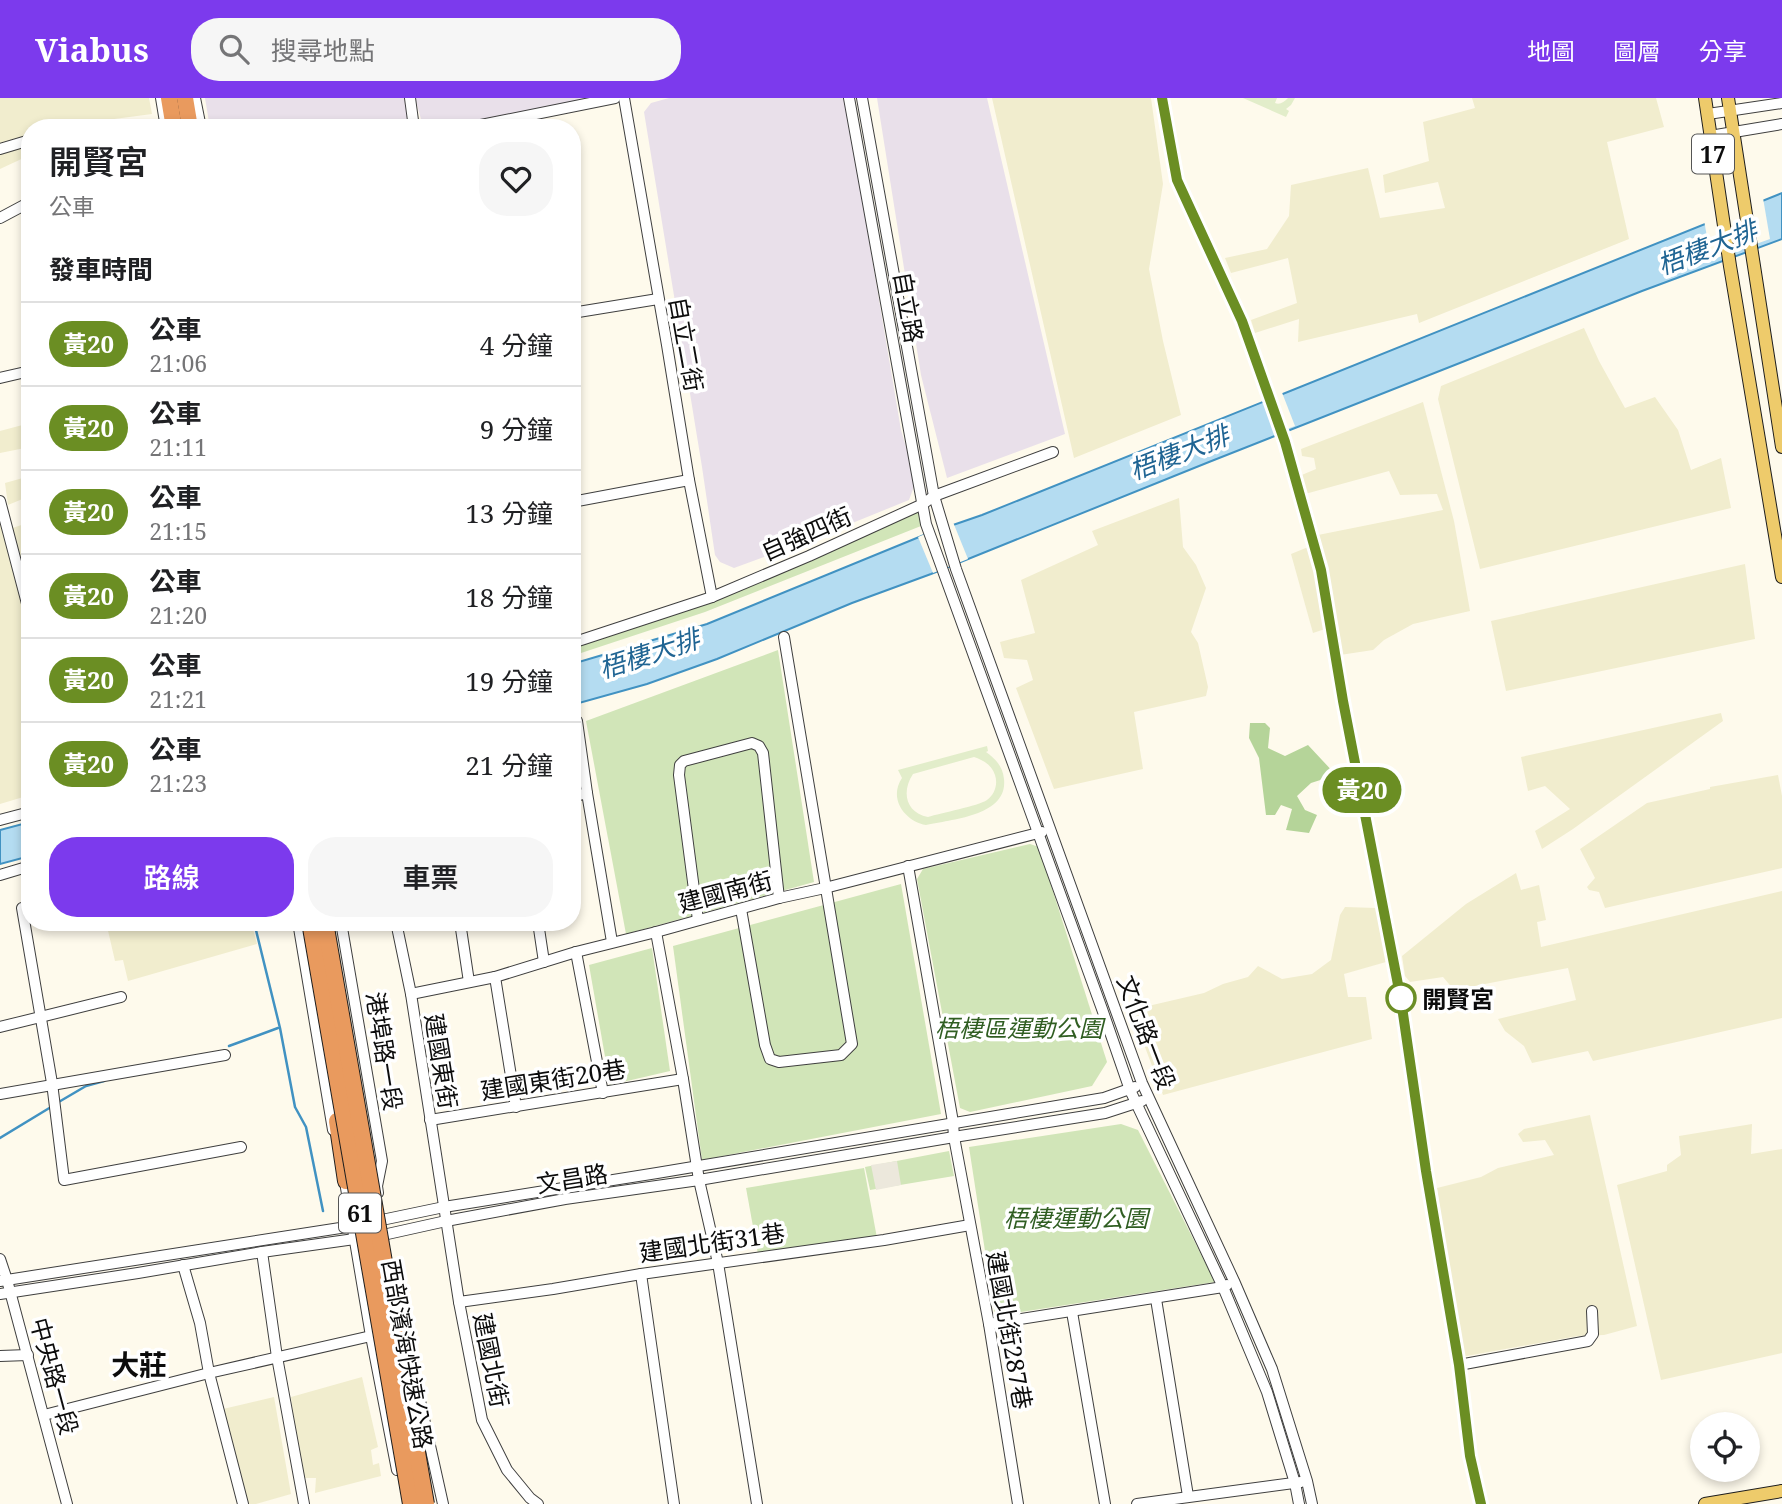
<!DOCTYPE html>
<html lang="zh-TW">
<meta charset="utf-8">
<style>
body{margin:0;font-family:"Noto Serif","Noto Sans TC",serif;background:#f6f6f6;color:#202124;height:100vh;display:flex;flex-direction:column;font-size:26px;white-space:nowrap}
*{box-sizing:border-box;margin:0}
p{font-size:23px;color:#757577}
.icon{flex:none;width:38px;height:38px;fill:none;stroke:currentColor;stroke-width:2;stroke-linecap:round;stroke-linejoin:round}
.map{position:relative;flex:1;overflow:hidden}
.panel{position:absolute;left:21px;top:21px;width:560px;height:812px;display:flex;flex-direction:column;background:#fff;border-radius:28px;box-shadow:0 4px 10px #0003}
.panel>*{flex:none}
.badge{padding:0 14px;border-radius:23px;font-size:24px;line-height:46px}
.controls{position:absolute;left:1690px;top:1314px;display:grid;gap:14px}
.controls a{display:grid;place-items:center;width:70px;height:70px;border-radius:50%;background:#fff;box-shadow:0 4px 10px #0003;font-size:35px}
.map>.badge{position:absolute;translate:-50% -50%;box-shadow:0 0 0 4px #fff}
h2{padding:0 28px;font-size:26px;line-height:63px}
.round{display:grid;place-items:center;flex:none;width:74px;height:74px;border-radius:28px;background:#f6f6f6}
.headline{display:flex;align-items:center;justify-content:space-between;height:119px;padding:0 28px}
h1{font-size:33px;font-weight:600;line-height:52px}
.cta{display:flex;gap:14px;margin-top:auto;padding:14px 28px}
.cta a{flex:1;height:80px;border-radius:28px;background:#7c3aed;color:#fff;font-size:28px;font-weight:600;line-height:80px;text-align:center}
.cta a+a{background:#f6f6f6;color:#202124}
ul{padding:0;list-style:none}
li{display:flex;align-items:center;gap:21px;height:84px;padding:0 28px;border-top:2px solid #e0e0e0}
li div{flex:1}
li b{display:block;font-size:26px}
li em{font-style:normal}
li .badge{min-width:77px;font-weight:700;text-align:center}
header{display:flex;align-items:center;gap:42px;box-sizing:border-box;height:98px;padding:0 35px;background:#7c3aed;color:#fff}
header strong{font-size:33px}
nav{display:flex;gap:38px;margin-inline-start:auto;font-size:24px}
.search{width:490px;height:63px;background:#f6f6f6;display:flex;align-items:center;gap:18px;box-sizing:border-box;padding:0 24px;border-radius:28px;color:#757577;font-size:26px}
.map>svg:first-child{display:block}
</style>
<header>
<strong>Viabus</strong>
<div class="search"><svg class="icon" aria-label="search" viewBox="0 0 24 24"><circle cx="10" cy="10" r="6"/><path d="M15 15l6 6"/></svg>搜尋地點</div>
<nav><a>地圖</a><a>圖層</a><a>分享</a></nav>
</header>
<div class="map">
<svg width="1782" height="1406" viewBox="0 0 1782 1406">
<rect width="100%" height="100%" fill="#fefaec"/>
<!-- industrial -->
<g fill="#e9e0ea">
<path d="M205,0H408L411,15L402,30H210Z"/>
<path d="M415,0H596L435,30L421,21Z"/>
<path d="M669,0H845L901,332L916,383L909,402L813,441L734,470L720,464L715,457L702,369L644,14L651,5Z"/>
<path d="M877,0H987L1065,336L947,380L921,277Z"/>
</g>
<!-- farmland -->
<g fill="#f1edce">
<path d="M0,0H149L152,16L99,23L86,30H30V57L0,71Z"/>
<path d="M992,0H1151L1163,86L1149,171L1163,243L1181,317L1074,360Z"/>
<path d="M1472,0H1656L1664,29L1607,44L1629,141L1419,225L1417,216L1298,244L1299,221L1255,235L1251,222L1297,205L1288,160L1231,175L1225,160L1267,151L1289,118L1291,87L1368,70L1380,120L1445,110L1438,84L1385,95L1383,77L1429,63L1423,24L1475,10Z"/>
<path d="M1584,230L1599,263L1625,310L1655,299L1678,332L1691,372L1721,360L1731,410L1480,471L1438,301L1441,288Z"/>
<path d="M1423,304L1454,423L1470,513L1413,526L1384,542L1373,552L1340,557L1334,528L1313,535L1291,456L1318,445V437L1443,412L1437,396L1400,397L1389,373L1305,396L1297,379L1316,371L1314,360L1302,358L1301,351Z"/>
<path d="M30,325V349L0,355V333Z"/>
<path d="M30,378V423L25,400L8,407L5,385Z"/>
<path d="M1179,400L1183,449L1196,467L1206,490L1191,534L1198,545L1208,589L1206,598L1134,614L1143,671L1054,691L1016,590L1033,582L1027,562L1004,560L1000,544L1035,535L1021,482L1098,447L1092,433Z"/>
<path d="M0,420L4,433L30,424V697L0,706Z"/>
<path d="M1745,466L1755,541L1506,593L1491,523Z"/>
<path d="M1721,615L1723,623L1573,731L1542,751L1535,733L1570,711L1545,688L1528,693L1521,659Z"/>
<path d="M1778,677L1782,698V770L1605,810L1599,794L1589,792L1587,789L1595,780L1580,751L1647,705L1710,691V689Z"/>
<path d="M1516,775L1521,792L1539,787L1546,822L1537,824L1541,849L1782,793V920L1593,963L1588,953L1532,965L1524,948L1505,933L1498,921L1576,902L1568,870L1454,892L1443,879L1410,884L1405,878L1402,858L1466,806Z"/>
<path d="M1345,809L1376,810L1386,864L1344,876L1348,899H1366L1372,941L1163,997L1131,912L1204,895L1223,886L1248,879L1258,868L1282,881L1312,876L1331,862L1340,817Z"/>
<path d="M106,824H251L257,846L128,883L123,862L115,863Z"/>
<path d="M1590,1017L1637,1228L1604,1237L1578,1238L1461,1259L1437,1090L1481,1079L1498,1070L1554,1057L1545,1042L1523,1044L1518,1036L1524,1031Z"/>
<path d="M1752,1026L1751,1056L1782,1051V1255L1661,1282L1617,1087L1667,1073V1067L1681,1057L1679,1038Z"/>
<path d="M362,1279L378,1349L371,1352L373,1367L379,1365L381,1378L315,1395L316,1380H301L291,1299Z"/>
<path d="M274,1299L291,1396L256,1406H247L223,1311Z"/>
</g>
<!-- green -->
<g fill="#d1e5b8">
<path d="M916,411L926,426L705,514L572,558V545L699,503Z"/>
<path d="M778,552L814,784L626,836L586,623Z"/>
<path d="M1030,746L1039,749L1107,964L1092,988L970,1014L960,1010L917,781L923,771Z"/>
<path d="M901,786L941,1016L702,1062L673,848Z"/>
<path d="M652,850L670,973L610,987L589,867Z"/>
<path d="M1121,1026L1138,1032L1215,1184L995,1218L969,1049Z"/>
<path d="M949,1053L954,1078L870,1092L865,1069Z"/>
<path d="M864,1070L877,1140L758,1156L746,1090Z"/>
</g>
<!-- forest -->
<path fill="#b5d499" d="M1250,625H1265L1270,630L1268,650L1285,658L1308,647L1336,677L1311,685L1297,698L1305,712L1317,717L1309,735L1286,732L1292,711L1281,707L1275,717H1266L1259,660L1249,640Z"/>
<!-- pitch -->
<g fill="#e2edca" fill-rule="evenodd">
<path d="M1243,0H1277L1275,5C1280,7 1284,4 1288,0H1295L1291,7L1286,11L1289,13L1286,19Z"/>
<path d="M987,648L988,653L986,654C996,661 1003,669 1004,681C1008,718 952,721 926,727C905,723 888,701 902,680L898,672ZM974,659C983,662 992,667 995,677C998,686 995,696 987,702C978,708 941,715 928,719C906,715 901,694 913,676Z"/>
</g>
<!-- plaza -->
<path fill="#ece8dc" d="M897,1063L901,1087L876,1092L871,1067Z"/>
<!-- water -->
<g fill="#b4dcf1" stroke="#4192c2" stroke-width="2">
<path d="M1782,95V141L1642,193L1209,364L931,476L852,505L717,561L647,586L572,607V566L707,526L924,437L982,417Z"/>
<path d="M30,724V758L0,766V732Z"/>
</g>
<!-- pier -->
<g fill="#fefaec">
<path d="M1763,100L1770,141L1711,162L1704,122Z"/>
<path d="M1281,292L1295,328L1276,335L1262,300Z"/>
<path d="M953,424L968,461L933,475L918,439Z"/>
</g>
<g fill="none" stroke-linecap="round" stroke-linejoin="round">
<!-- stream -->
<g stroke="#4192c2" stroke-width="2.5">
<path d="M254,824L280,930L295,1009L306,1029L323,1113"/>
<path d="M229,948L278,930"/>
<path d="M57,1005L86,988L104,983"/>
<path d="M0,1040L51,1009"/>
</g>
<!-- minor casing -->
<g stroke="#3f3f3f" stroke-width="12">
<g id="minor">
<path d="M161,0L166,30"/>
<path d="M195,0L201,30"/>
<path d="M410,0L414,30"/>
<path d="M624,0L667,247L689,382L712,499"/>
<path d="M849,0L926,426L1102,911L1130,992L1223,1189L1267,1294L1295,1385L1299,1406"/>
<path d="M862,0L934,398L956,471L1142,985L1234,1183L1272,1271L1307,1383L1312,1406"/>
<path d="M1708,16L1782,5"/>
<path d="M466,30L615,0"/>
<path d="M1710,38L1782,26"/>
<path d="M0,51L30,42"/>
<path d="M0,120L30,104"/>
<path d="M572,215L658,201"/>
<path d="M0,280L30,273"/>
<path d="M0,403L30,517"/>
<path d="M572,404L689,382"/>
<path d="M572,545L712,499L809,458L923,406L934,398L1053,354"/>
<path d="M572,624L577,623L587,695L612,844"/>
<path d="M572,699L587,695"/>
<path d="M0,722L30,714"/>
<path d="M908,768L953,1024L954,1039L989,1226L1018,1406"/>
<path d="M0,777L30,768"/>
<path d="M30,809L22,810L52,985L64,1082L241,1049"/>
<path d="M741,811L765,947L770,961L779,964L841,957L852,946L784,539"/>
<path d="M698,822L679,677L680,667L684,663L752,645L759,648L763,655L779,800"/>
<path d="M298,824L333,1032"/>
<path d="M341,824L382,1063L377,1088L378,1095"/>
<path d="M396,824L411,896L459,1204L482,1322L507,1372L530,1400L538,1406"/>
<path d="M460,824L469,884"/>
<path d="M538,824L544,864"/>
<path d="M656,834L683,981L699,1082L718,1165L757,1406"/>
<path d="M576,854L603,995"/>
<path d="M495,879L516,1009"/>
<path d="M411,896L495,879L576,854L656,834L779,800L825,790L1042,734"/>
<path d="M0,929L121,899"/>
<path d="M0,996L225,957"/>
<path d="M430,1022L683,981"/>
<path d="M344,1078L371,1238L397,1372"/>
<path d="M262,1154L277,1259L304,1406"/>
<path d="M0,1161L7,1182L67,1406"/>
<path d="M183,1167L200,1225L209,1275L243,1406"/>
<path d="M641,1176L674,1406"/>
<path d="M0,1183L353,1128L444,1109L657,1075L1104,1000L1135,989"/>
<path d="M0,1196L138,1175L262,1154L383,1137L446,1123L565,1101L699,1082L954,1039L1105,1015L1142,1003"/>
<path d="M1156,1201L1188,1398"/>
<path d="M459,1204L553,1191L641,1176L884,1142L970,1127"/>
<path d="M1072,1214L1105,1406"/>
<path d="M401,1217L443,1406"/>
<path d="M989,1226L1223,1189L1227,1187"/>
<path d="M0,1258L28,1257"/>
<path d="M1459,1267L1588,1243L1593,1236L1592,1213"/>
<path d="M44,1317L209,1275L371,1238"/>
<path d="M1137,1406L1301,1384"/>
</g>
</g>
<!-- major casing -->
<g stroke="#1d1d1d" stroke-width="14">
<g id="major">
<path d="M1705,0L1730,168L1782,479"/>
<path d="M1728,0L1782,349"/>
<path d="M1705,1406L1782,1393"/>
</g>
</g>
<!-- highway casing -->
<g stroke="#1d1d1d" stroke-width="18">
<g id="highway">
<path d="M169,0L174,30"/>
<path d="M185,0L190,30"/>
<path d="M337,1023L346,1083"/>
</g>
</g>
<!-- minor -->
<use href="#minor" stroke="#fff" stroke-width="10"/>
<!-- major -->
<use href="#major" stroke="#eecb6b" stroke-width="12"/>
<!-- highway -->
<use href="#highway" stroke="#e99a5e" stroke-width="16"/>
<!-- highway-bridge casing -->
<g stroke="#1d1d1d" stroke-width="18" stroke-linecap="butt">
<g id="highway-bridge">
<path d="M310,824L411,1406"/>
<path d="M325,824L426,1406"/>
</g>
</g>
<!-- highway-bridge -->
<use href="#highway-bridge" stroke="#e99a5e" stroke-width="16"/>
</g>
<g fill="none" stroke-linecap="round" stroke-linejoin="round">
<!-- line casing -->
<g stroke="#fff" stroke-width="16">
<path id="line" d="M1162,0L1177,82L1242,223L1285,344L1321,472L1343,603L1401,902L1426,1073L1459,1267L1470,1358L1481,1406"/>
</g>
<!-- line -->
<use href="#line" stroke="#6b8e23" stroke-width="10"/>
</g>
<!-- markers -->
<circle fill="#fff" stroke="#6b8e23" stroke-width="3.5" cx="1401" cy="900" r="14"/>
<g text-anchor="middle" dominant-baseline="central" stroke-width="7" stroke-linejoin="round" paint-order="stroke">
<!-- shield labels -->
<g fill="#fff" stroke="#555" stroke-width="2">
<rect x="1692" y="36.5" width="42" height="39" rx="5"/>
<rect x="339" y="1095.5" width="42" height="39" rx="5"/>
</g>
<g font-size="23" font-weight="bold" fill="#0c0c0c">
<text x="1713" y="56">17</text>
<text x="360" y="1115">61</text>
</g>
<!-- street labels -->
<g font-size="24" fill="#0c0c0c" stroke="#fff">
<text transform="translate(909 209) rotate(80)">自立路</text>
<text transform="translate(687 246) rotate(80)">自立二街</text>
<text transform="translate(806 435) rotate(-24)">自強四街</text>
<text transform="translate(725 793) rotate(-15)">建國南街</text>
<text transform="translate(1147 934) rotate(69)">文化路一段</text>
<text transform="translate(385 953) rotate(81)">港埠路一段</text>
<text transform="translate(442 963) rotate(81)">建國東街</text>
<text transform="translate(553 981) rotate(-9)">建國東街20巷</text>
<text transform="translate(572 1080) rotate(-9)">文昌路</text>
<text transform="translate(712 1144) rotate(-8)">建國北街31巷</text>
<text transform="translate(1010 1232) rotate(80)">建國北街287巷</text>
<text transform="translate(408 1256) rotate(80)">西部濱海快速公路</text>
<text transform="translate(492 1262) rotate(79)">建國北街</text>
<text transform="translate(55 1278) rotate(75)">中央路一段</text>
</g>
<!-- stop labels -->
<g font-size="24" font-weight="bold" fill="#0c0c0c" stroke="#fff" text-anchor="start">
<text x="1422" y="900">開賢宮</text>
</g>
<!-- park labels -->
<g font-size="24" font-style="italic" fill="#305e22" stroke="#fff">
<text x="1019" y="929">梧棲區運動公園</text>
<text x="1076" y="1119">梧棲運動公園</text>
</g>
<!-- water labels -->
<g font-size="26" font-style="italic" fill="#1f6493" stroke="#fff">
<text transform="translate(1707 149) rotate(-21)">梧棲大排</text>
<text transform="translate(1179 354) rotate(-21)">梧棲大排</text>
<text transform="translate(649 555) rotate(-18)">梧棲大排</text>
</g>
<!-- quarter labels -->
<g font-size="28" font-weight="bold" fill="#0c0c0c" stroke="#fff">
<text x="139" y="1266">大莊</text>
</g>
</g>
</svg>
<div class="controls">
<a><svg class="icon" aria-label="locate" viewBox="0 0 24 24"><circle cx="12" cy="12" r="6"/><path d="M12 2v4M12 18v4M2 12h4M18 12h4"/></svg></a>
</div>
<b class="badge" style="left:1362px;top:692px;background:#6b8e23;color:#fff">黃20</b>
<section class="panel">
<div class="headline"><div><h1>開賢宮</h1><p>公車</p></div><a class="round"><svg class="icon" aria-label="heart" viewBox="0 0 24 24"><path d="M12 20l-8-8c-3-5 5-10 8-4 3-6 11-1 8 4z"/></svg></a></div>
<h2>發車時間</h2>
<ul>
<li><span class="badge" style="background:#6b8e23;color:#fff">黃20</span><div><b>公車</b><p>21:06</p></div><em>4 分鐘</em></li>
<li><span class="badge" style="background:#6b8e23;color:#fff">黃20</span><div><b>公車</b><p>21:11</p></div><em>9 分鐘</em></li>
<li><span class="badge" style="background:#6b8e23;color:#fff">黃20</span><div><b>公車</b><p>21:15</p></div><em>13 分鐘</em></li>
<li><span class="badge" style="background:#6b8e23;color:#fff">黃20</span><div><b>公車</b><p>21:20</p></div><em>18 分鐘</em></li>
<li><span class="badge" style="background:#6b8e23;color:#fff">黃20</span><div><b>公車</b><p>21:21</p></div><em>19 分鐘</em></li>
<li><span class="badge" style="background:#6b8e23;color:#fff">黃20</span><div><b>公車</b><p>21:23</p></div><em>21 分鐘</em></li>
</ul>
<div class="cta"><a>路線</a><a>車票</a></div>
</section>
</div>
